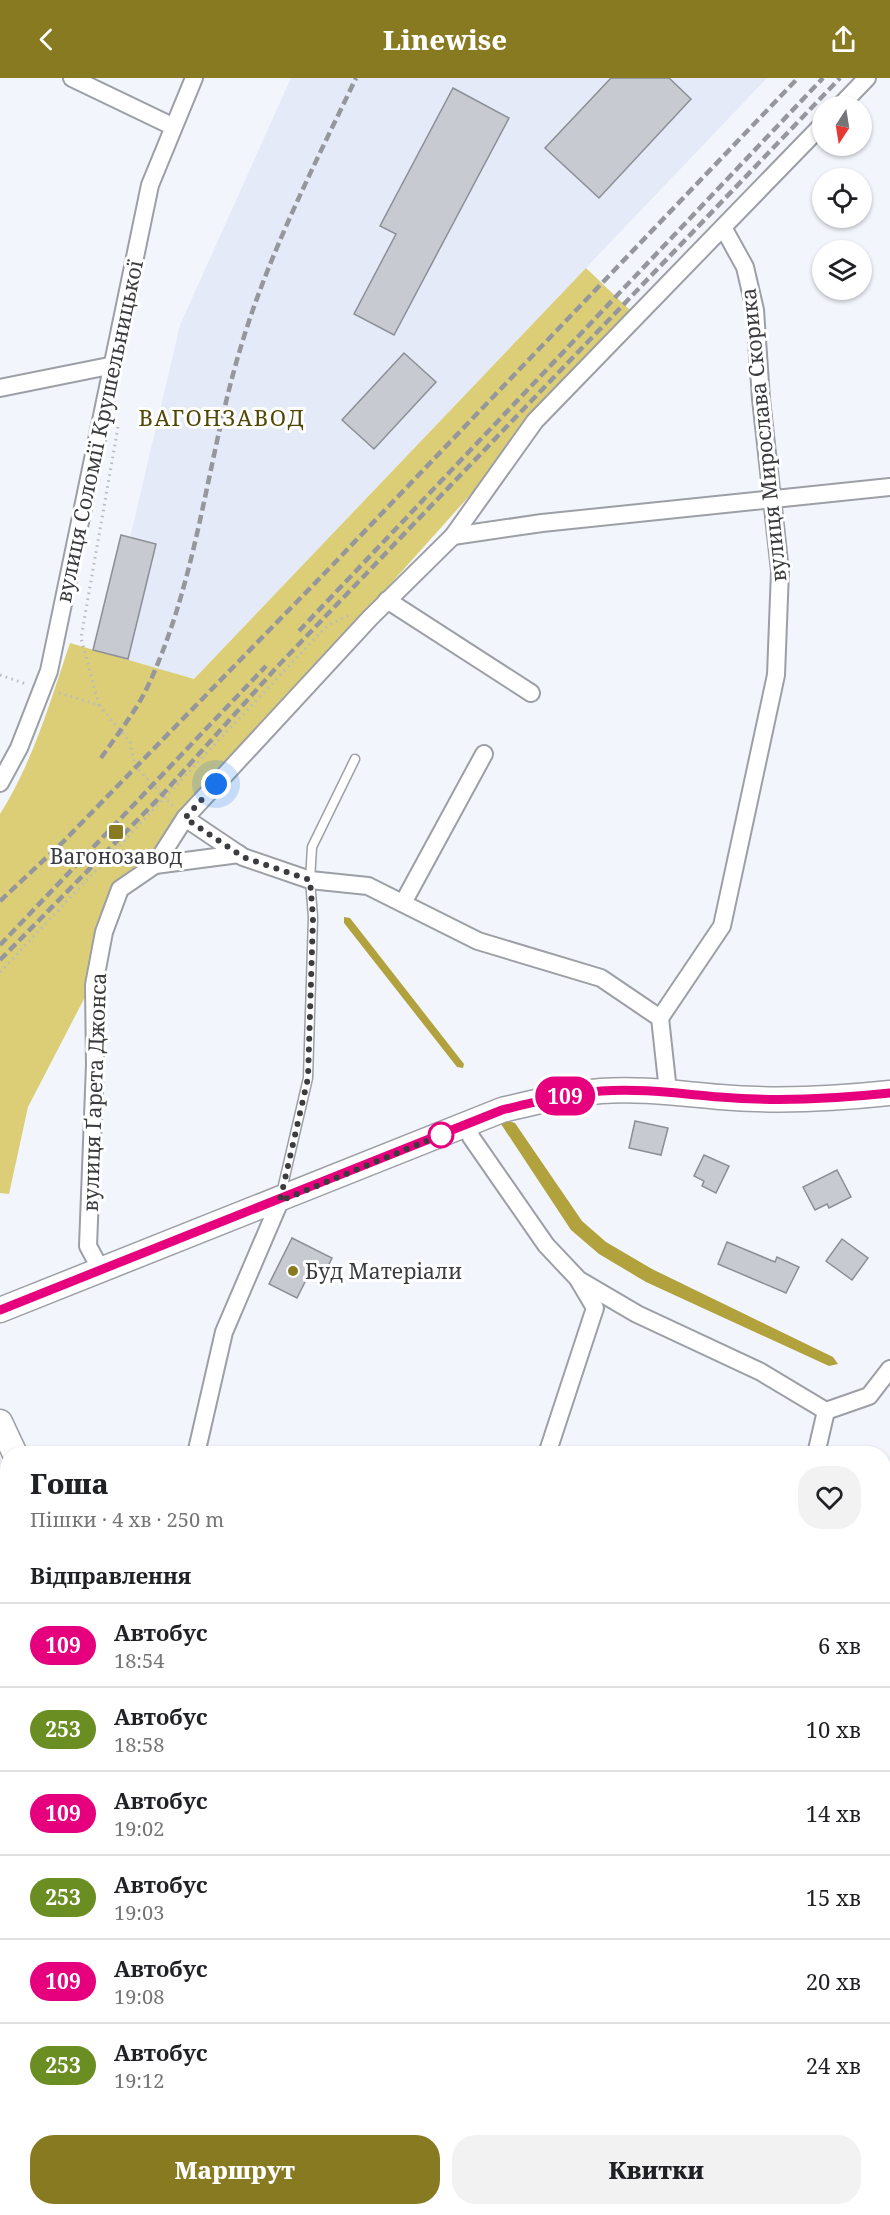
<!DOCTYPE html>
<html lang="uk">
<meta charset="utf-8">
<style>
body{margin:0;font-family:"Noto Serif",serif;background:#f2f2f2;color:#202124;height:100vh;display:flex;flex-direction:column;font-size:22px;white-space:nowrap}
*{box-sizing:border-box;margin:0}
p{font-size:20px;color:#757577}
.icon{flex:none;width:33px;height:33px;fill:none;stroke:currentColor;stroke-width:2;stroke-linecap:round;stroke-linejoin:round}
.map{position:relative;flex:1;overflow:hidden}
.details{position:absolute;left:0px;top:1368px;width:891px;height:770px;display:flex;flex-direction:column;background:#fff;border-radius:24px 24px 0 0;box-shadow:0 2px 4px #0004}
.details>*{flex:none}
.badge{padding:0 12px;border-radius:20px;font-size:21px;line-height:39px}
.needle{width:39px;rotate:192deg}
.controls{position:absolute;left:812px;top:18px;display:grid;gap:12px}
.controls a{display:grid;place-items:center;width:60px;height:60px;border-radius:50%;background:#fff;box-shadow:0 2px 4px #0004;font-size:30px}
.you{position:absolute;width:30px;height:30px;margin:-15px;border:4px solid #fff;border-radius:50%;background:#1a73e8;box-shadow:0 0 0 9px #1a73e833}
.map>.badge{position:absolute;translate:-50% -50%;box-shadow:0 0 0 3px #fff}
h2{padding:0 30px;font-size:22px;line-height:54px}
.round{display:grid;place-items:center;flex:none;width:63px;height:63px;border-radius:24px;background:#f2f2f2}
.headline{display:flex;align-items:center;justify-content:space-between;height:102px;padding:0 30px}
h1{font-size:28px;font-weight:800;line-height:45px}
.button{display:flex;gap:12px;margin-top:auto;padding:12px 30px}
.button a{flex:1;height:69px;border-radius:24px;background:#887a20;color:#fff;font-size:24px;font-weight:800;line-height:69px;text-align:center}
.button a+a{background:#f2f2f2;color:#202124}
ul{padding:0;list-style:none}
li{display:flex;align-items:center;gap:18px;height:84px;padding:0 30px;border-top:2px solid #e0e0e0}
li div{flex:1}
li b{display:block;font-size:22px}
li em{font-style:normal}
li .badge{min-width:66px;font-weight:700;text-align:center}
header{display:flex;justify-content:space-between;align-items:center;height:78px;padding:0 30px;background:#887a20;color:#fff;font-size:27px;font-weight:800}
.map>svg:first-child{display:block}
</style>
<header><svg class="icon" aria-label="back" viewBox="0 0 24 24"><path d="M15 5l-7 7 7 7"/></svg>Linewise<svg class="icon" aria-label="share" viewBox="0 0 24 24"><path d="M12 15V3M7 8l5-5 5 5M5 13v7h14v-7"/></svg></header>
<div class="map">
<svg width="890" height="2137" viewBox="0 0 890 2137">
<rect width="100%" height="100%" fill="#f2f5fc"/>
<!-- built -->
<path fill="#e4eaf8" d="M291,0H767L194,601L103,575L180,247Z"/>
<!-- green -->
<path fill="#dcce76" d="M586,190L633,235L157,767L148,786L113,808L85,919L28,1029L9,1116L0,1115V736C33,684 50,624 70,565L194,601Z"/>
<!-- water -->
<g fill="#b2a23d">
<path d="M344,839L350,840L464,986L463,990L457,989L344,845Z"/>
<path d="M504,1042L515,1045L582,1143L606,1164L652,1191L833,1279L838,1286L829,1288L646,1204L599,1176L571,1152L501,1046Z"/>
</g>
<!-- building -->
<g fill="#c7cad1" stroke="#8c8f95" stroke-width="1.5">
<path d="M611,0H669L691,21L599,120L545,70Z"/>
<path d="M453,10L509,40L394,257L354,236L396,156L380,148Z"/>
<path d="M404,275L436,304L374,371L342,342Z"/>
<path d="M121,457L156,466L128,581L93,572Z"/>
<path d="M635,1043L668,1050L661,1077L629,1070Z"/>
<path d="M704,1077L729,1088L716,1115L702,1108L704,1103L694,1098Z"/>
<path d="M837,1092L851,1119L829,1130L827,1126L815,1132L803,1109Z"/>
<path d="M292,1160L332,1180L324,1196L312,1190L297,1220L269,1206Z"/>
<path d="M842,1161L868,1180L852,1202L826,1183Z"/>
<path d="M727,1164L775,1184L777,1179L799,1189L786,1215L718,1186Z"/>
</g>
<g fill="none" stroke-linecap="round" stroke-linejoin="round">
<!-- service casing -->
<g stroke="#9c9fa5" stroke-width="11">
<g id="service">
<path d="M281,1116L308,1000L313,839L310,802L312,769L355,681"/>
<path d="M238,2130V2137"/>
<path d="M492,2130L493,2137"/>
</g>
</g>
<!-- minor casing -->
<g stroke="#9c9fa5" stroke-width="20">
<g id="minor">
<path d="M72,0L172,48"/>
<path d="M840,28L867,0"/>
<path d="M0,310L114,287"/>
<path d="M453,458L542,445L890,409"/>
<path d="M387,522L531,615"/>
<path d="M0,705L19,670L49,593L150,107L194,0"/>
<path d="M185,740L370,540L453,458L535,343L822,47"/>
<path d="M155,787L239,776"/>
<path d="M403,825L484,676"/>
<path d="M660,940L722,848L776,597L780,493L761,321L755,232L745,189L724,151"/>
<path d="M469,1045L471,1059L546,1167L579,1202L637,1236L761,1294L826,1333"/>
<path d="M101,1192L88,1168L95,987L94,907L104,854L120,811L155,787L185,740L243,779L310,802L368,808L478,863L601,900L660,940L668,1013"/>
<path d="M826,1333L869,1318L890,1291"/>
<path d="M196,1376L224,1254L280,1123"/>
<path d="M547,1376L595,1230L579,1203"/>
<path d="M816,1376L826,1333"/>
<path d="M0,1737L8,1738"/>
<path d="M884,1831L890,1871"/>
<path d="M884,2085H890"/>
<path d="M0,2110H8"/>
</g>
</g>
<!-- secondary casing -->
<g stroke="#9c9fa5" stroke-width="27">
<g id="secondary">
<path d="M0,1232L502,1032C535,1024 567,1016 601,1013C642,1010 681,1016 720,1019C777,1024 834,1021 890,1015"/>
<path d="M0,1344L15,1376"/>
<path d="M37,2137V2130"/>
</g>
</g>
<!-- path -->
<g stroke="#b8bac0" stroke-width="3" stroke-dasharray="1.5 4.5" stroke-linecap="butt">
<path d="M0,597L26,606"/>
<path d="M59,615L99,627L130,664L135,688L173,728"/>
<path d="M99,627L81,560L118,349"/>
<path d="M0,894L320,555L330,546L348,538"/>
<path d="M73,2137V2130"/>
</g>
<!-- service -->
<use href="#service" stroke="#fff" stroke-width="8"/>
<!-- minor -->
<use href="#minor" stroke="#fff" stroke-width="16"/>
<!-- secondary -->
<use href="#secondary" stroke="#fff" stroke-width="24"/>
<!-- rail -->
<g stroke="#95979c" stroke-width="4.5" stroke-dasharray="9 4.5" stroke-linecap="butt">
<path d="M299,553L823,0"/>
<path d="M101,680C116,658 134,636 146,612C197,506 206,387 239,275C267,179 313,90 356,0"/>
<path d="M0,823L61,766L321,499L798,0"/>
<path d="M0,867L266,588"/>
<path d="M0,882L162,717L277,589L840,0"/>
</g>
</g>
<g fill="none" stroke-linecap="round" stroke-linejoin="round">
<!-- line casing -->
<g stroke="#fff" stroke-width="14">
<path id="line" d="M0,1232L502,1032C535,1024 567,1016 601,1013C642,1010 681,1016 720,1019C777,1024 834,1021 890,1015"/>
</g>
<!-- line -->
<use href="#line" stroke="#e6007e" stroke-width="9"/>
<!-- walk -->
<path stroke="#3b3c3f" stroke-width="6" stroke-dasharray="0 10.8" d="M216,706L185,740L243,779L310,802L313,839L308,1000L280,1123L441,1057"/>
</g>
<!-- markers -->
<g fill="#887a20" stroke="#fff" stroke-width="2">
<rect x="108" y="746" width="16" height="16" rx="3"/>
<circle cx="293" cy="1193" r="6"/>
</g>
<circle fill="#fff" stroke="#e6007e" stroke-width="3" cx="441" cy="1057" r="12"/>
<g text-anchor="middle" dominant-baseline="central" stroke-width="6" stroke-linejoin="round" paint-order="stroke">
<!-- street labels -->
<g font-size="21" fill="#3b3c3f" stroke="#fff">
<text transform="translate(99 353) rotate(-78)">вулиця Соломії Крушельницької</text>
<text transform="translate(763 357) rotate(-96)">вулиця Мирослава Скорика</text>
<text transform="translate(94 1014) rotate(-88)">вулиця Ґарета Джонса</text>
</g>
<!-- poi labels -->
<g font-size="21" fill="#3b3c3f" stroke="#fff">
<text x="116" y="778">Вагонозавод</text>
<text x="305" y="1193" text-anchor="start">Буд Матерiали</text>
</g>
<!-- neighbourhood labels -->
<g font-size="22" letter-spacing="1.5" fill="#524806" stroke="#fff">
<text x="222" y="339">ВАГОНЗАВОД</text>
</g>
</g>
</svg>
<div class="controls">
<a><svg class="needle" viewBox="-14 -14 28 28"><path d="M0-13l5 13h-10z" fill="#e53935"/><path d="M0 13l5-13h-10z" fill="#757577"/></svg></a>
<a><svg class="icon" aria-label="locate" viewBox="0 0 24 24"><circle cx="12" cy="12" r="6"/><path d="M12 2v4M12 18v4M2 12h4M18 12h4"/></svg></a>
<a><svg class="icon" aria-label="layers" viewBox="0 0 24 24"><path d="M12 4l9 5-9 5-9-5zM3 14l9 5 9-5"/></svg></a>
</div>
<div class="you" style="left:216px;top:706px"></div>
<b class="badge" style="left:565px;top:1018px;background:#e6007e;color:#fff">109</b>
<section class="details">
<div class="headline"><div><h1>Гоша</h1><p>Пішки · 4 хв · 250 m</p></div><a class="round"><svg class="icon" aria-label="heart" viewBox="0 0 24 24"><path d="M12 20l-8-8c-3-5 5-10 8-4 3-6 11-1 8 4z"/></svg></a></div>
<h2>Відправлення</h2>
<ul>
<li><span class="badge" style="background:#e6007e;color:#fff">109</span><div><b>Автобус</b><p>18:54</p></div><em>6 хв</em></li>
<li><span class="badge" style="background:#6b8e23;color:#fff">253</span><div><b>Автобус</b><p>18:58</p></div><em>10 хв</em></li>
<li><span class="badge" style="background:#e6007e;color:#fff">109</span><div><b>Автобус</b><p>19:02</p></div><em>14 хв</em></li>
<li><span class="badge" style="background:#6b8e23;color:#fff">253</span><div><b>Автобус</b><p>19:03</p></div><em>15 хв</em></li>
<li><span class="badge" style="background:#e6007e;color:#fff">109</span><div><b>Автобус</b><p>19:08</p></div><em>20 хв</em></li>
<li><span class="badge" style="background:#6b8e23;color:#fff">253</span><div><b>Автобус</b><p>19:12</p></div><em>24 хв</em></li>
</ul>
<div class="button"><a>Маршрут</a><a>Квитки</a></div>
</section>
</div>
